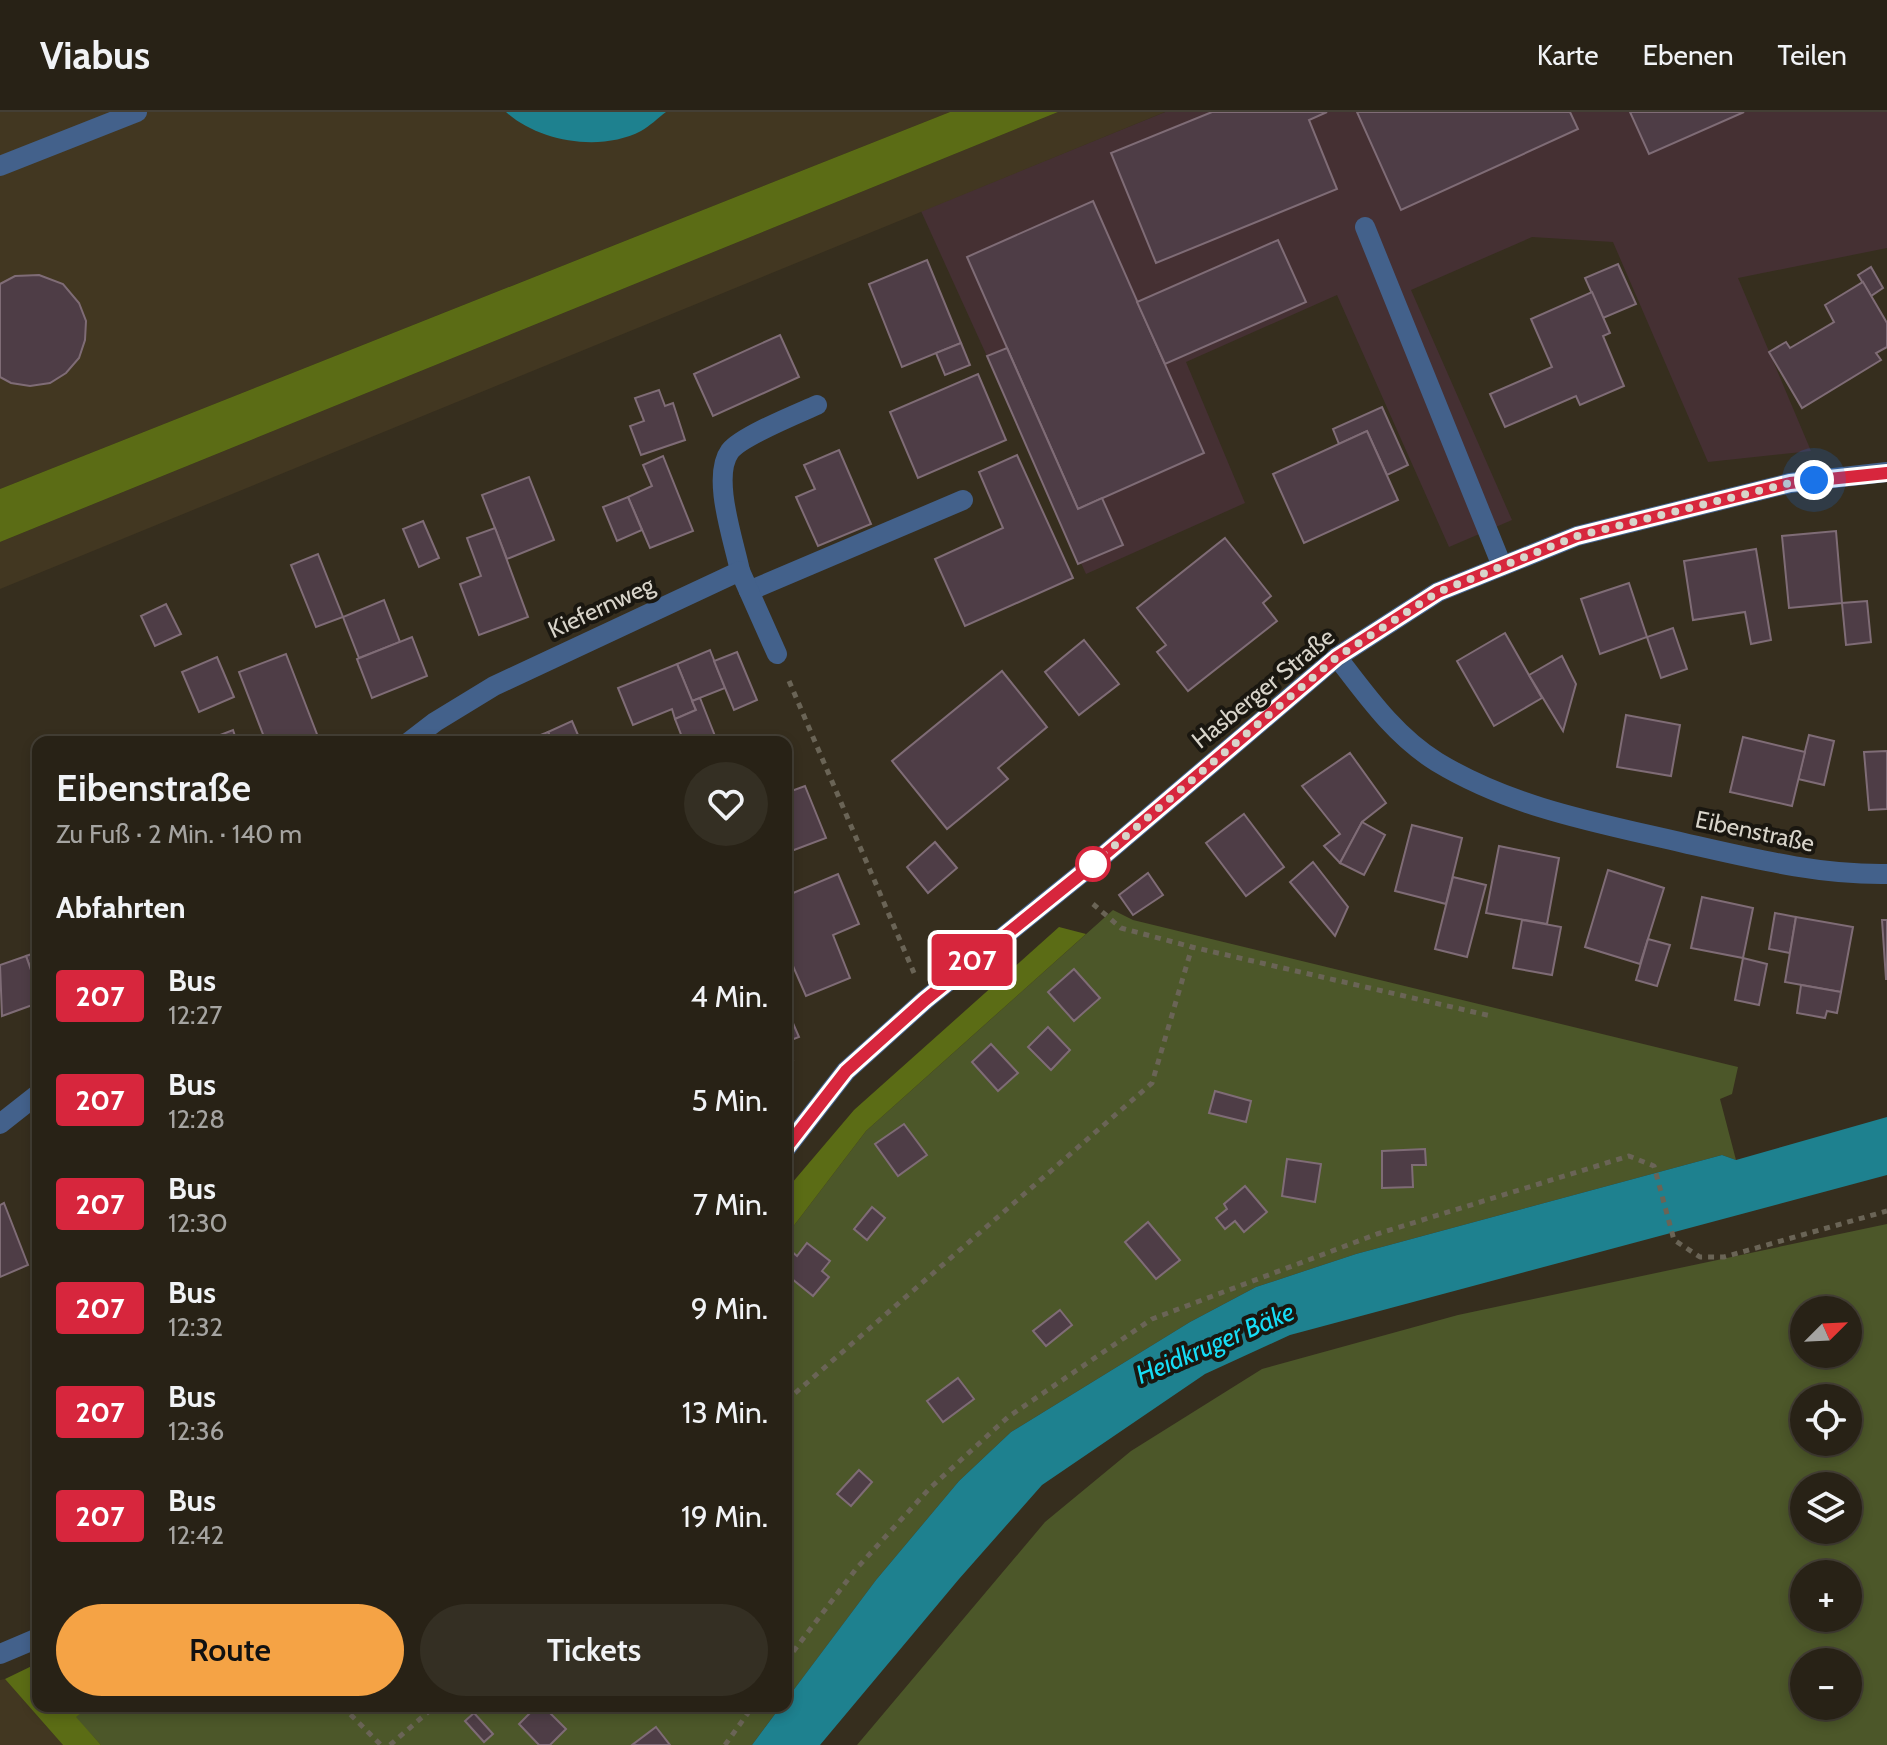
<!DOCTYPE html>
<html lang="de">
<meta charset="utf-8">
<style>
body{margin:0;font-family:Cabin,sans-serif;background:#342f23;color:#f1f3f6;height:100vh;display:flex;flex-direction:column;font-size:30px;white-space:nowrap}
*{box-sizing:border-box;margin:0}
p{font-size:26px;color:#a5a4a1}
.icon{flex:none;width:44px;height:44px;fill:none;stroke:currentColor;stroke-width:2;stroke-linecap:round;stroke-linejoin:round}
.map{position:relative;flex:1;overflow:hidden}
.details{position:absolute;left:32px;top:624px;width:760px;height:976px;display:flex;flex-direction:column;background:#282216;border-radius:16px;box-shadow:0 4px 12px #0003,0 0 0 2px #443f35}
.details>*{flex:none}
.badge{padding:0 16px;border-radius:6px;font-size:28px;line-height:52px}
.needle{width:52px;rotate:66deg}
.fabs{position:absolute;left:1790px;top:1184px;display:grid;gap:16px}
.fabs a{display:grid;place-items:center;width:72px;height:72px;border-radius:50%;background:#282216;box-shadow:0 4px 12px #0003,0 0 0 2px #443f35;font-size:40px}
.you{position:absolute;width:40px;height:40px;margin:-20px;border:6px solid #fff;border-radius:50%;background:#1a73e8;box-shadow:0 0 0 12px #1a73e833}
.map>.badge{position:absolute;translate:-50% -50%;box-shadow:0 0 0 4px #fff}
h2{padding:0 24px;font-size:30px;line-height:72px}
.round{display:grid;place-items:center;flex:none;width:84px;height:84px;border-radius:42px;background:#342f23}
.summary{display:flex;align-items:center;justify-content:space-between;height:136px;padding:0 24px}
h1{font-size:38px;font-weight:600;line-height:60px}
.primary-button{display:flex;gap:16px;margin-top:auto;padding:16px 24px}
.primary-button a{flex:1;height:92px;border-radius:48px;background:#f5a345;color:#111;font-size:32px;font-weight:600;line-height:92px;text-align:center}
.primary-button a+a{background:#342f23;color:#f1f3f6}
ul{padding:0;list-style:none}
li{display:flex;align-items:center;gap:24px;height:104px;padding:0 24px}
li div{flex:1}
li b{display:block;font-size:30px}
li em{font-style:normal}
li .badge{min-width:88px;font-weight:700;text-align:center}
header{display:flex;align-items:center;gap:48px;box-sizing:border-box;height:112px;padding:0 40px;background:#282216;border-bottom:2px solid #443f35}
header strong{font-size:38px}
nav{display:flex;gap:44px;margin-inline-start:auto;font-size:28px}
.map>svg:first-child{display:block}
</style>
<header>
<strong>Viabus</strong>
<nav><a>Karte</a><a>Ebenen</a><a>Teilen</a></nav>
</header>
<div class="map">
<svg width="1887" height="1633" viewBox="0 0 1887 1633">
<rect width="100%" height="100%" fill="#362e1e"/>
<!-- commercial -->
<path fill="#453033" d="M1165,0H1887V136L1738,166L1811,339L1708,350L1613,130L1532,125L1411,178L1512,408L1449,435L1337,183L1186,250L1245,391L1086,462L921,99Z"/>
<!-- built -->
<g fill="#423721">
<path d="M0,0H950L0,377Z"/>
<path d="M1058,0H1165L0,477V430Z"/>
<path d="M5,1567L63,1633H0V1568Z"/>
</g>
<!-- green -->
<g fill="#4c5729" fill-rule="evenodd">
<path d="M1113,798L1133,808L1738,955L1732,982L1720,987L1736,1048L1722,1043L1356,1142L1256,1175L1190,1210L1011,1320L959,1369L876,1468L786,1588V1124L866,1019Z"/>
<path d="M1887,1112V1633H857L1045,1410L1131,1339L1262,1257L1458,1203ZM1804,1198H1848V1242H1804ZM1804,1286H1848V1330H1804ZM1804,1374H1848V1418H1804ZM1804,1462H1848V1506H1804ZM1804,1550H1848V1594H1804Z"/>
<path d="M90,1594H781L752,1633H101L75,1605Z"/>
</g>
<!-- forest -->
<g fill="#5b6c15">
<path d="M950,0H1058L0,430V377Z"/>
<path d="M1059,815L1086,822L866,1019L786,1124V1078L854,998Z"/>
<path d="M38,1551V1594H90L76,1605L101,1633H63L5,1567Z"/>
</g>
<!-- water -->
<g fill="#1e818f">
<path d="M506,0H666C658,6 650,14 641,19C601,40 539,30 506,0Z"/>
<path d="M1887,1005V1063L1290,1223L1205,1262L1042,1373L959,1467L820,1633H752L781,1594H786V1588L876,1468L959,1369L1011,1320L1190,1210L1256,1175L1356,1142L1722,1043L1736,1048Z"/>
</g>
<!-- building -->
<g fill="#4e3d46" stroke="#7f6c76" stroke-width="2">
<path d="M1212,0H1327L1309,8L1337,77L1156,151L1111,41Z"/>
<path d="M1357,0H1570L1578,17L1401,98Z"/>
<path d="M1630,0H1744L1649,42Z"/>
<path d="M1093,89L1204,341L1078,397L967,145Z"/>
<path d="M1278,128L1306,190L1165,252L1137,190Z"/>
<path d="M927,148L961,231L902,255L869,172Z"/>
<path d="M1618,152L1636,192L1603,206L1585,166Z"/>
<path d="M1871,155L1883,176L1871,184L1858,163Z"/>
<path d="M39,163L63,172L79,191L86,209L85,228L79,246L66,261L50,271L30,274L11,271L0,265V172L15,164Z"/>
<path d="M1863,170L1887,211V235L1876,241L1881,248L1802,296L1769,240L1786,230L1790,236L1834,210L1825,193Z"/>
<path d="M1592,180L1610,221L1603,224L1624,274L1580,293L1576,284L1505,315L1490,282L1552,255L1531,207Z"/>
<path d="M780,223L799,265L713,304L694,262Z"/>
<path d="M961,231L970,253L945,263L936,241Z"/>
<path d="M1007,236L1078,397L1102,386L1123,433L1078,452L987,244Z"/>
<path d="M978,262L1006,328L918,366L890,300Z"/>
<path d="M659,278L665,294L673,291L685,328L641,343L630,314L644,309L635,286Z"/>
<path d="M1382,295L1408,353L1387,363L1367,319L1339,332L1333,317Z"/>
<path d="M1367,319L1398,388L1304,431L1273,362Z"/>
<path d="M839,338L871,412L818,434L796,385L815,377L804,353Z"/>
<path d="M1017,343L1073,466L965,514L935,447L1003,416L979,360Z"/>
<path d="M663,344L693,419L650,436L628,385L652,374L643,353Z"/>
<path d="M529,365L554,428L507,447L482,383Z"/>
<path d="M628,385L642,418L617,429L603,395Z"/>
<path d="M423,409L439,446L419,455L403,417Z"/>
<path d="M495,416L528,505L479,523L460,472L481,464L467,426Z"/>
<path d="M1836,419L1842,491L1789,496L1782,424Z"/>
<path d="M1225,426L1271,484L1263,491L1277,509L1188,579L1157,540L1166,533L1137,496Z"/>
<path d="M1756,437L1771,528L1751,532L1745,500L1693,508L1684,449Z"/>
<path d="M318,442L343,505L316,515L291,453Z"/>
<path d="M1629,471L1647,525L1600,542L1581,487Z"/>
<path d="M384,488L400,530L359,546L343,505Z"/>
<path d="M1867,489L1871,530L1846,533L1842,491Z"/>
<path d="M166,492L181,522L155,534L141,504Z"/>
<path d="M1673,516L1687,557L1661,566L1647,525Z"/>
<path d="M1505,521L1542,586L1494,614L1457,549Z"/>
<path d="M412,525L427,564L372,586L357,547Z"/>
<path d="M1084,528L1119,572L1079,603L1045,560Z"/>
<path d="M710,538L725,576L692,589L677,552Z"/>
<path d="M737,540L757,588L734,598L714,549Z"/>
<path d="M286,542L320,630H266L239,560Z"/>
<path d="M1562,544L1576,572L1563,619L1529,563Z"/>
<path d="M217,545L234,585L199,600L182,560Z"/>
<path d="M677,552L696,598L675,607L672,597L633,613L618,576Z"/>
<path d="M1002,559L1047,615L998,656L1008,667L947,717L892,649Z"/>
<path d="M700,586L717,629L684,630L675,607L696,598L692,589Z"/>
<path d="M1626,603L1680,613L1671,664L1617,655Z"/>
<path d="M572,609L581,630H553L548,620Z"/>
<path d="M233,618L237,630H202Z"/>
<path d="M548,620L553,630H523Z"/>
<path d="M1809,623L1834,629L1824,673L1798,667Z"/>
<path d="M1743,625L1805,640L1792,694L1730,680Z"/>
<path d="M1887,639V697L1869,698L1864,640Z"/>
<path d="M1350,641L1386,691L1362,710L1340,751L1324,734L1340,722L1302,674Z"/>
<path d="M805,674L826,726L786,741V681Z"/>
<path d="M1244,702L1284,755L1246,784L1206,731Z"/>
<path d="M1362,710L1385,723L1364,763L1340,751Z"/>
<path d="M1412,713L1462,726L1446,792L1395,779Z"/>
<path d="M935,730L957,756L928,781L907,755Z"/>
<path d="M1499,734L1559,746L1547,812L1486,801Z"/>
<path d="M1313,750L1348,795L1335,824L1290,770Z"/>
<path d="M1608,758L1664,776L1640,852L1585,835Z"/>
<path d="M1148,761L1163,783L1133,803L1119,783Z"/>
<path d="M838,762L859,812L833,823L850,866L806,884L786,838V784Z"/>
<path d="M1453,765L1486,773L1467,845L1435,837Z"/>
<path d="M1702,785L1753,796L1743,846L1691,836Z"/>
<path d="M1775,801L1796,805L1790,841L1769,837Z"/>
<path d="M1796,805L1853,815L1841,880L1785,870Z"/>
<path d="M1522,808L1561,815L1552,863L1513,856Z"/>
<path d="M1882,808H1887V867H1886Z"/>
<path d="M1648,827L1670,833L1657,874L1636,868Z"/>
<path d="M38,840V878L26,844Z"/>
<path d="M26,844L38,878V891L2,904L0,853Z"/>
<path d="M1743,846L1767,852L1759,893L1735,888Z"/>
<path d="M1074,857L1100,886L1074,909L1048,880Z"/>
<path d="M1801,873L1841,880L1837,901L1827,899L1825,906L1797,901Z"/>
<path d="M786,895L799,925L786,930Z"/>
<path d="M1048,915L1070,938L1051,958L1028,935Z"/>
<path d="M786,931L793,948L786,952Z"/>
<path d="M991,932L1018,961L998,979L972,950Z"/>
<path d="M1215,979L1251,989L1246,1010L1209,1001Z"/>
<path d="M904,1012L927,1043L898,1064L875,1032Z"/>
<path d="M1425,1037L1426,1053H1412L1413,1075L1382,1076V1039Z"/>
<path d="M1287,1047L1321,1052L1315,1090L1282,1084Z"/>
<path d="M1245,1074L1267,1100L1244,1120L1235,1109L1225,1117L1216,1106L1227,1097L1224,1092Z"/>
<path d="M4,1091L28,1153L0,1165V1093Z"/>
<path d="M872,1095L885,1106L867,1128L854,1117Z"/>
<path d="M1148,1110L1180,1148L1156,1167L1125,1130Z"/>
<path d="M807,1131L830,1149L822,1159L829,1165L813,1184L786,1162V1145L791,1139L797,1144Z"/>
<path d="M1060,1198L1072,1213L1046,1234L1033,1219Z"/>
<path d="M958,1266L974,1287L943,1310L927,1289Z"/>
<path d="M859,1358L872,1370L851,1394L837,1382Z"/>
<path d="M537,1594H543L566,1617L550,1633H539L519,1612Z"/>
<path d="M474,1601L493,1622L484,1630L465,1609Z"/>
<path d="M656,1615L670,1633H632Z"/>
</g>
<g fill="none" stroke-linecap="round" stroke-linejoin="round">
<!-- path -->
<g stroke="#6a6456" stroke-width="5" stroke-dasharray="6 6" stroke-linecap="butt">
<path d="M789,569L914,861"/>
<path d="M1093,792L1121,816L1192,835L1491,904"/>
<path d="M786,1289L1152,971L1192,835"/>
<path d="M786,1549L856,1457L929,1377L1008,1305L1152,1207L1377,1122L1629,1044L1654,1054L1674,1128L1700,1145H1724L1887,1099"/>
<path d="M342,1594L381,1633"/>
<path d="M390,1633L435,1594"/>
<path d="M725,1633L753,1594"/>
</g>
<!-- minor -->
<g stroke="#43618b" stroke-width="20">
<path d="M0,54L137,0"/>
<path d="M1365,115L1502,454"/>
<path d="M740,459C734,429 711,365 730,339C742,324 797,302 817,293"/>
<path d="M749,479L963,388"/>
<path d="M1337,545C1367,584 1395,624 1437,650C1513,696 1598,711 1684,731C1751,746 1817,763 1887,762"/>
<path d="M409,630L435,610L494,574L740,459L777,542"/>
<path d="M0,1012L38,982"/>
<path d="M786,1036L846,959L925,888L1097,749L1337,545L1438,480L1577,424L1790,371L1887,360"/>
<path d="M0,1542L38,1526"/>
</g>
</g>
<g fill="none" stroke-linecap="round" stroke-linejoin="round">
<!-- line casing -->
<g stroke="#fff" stroke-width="18">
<path id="line" d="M786,1036L846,959L925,888L1097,749L1337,545L1438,480L1577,424L1790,371L1887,361"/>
</g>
<!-- line -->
<use href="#line" stroke="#d7263d" stroke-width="12"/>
<!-- walk -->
<path stroke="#d8d4ca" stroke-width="8" stroke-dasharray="0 14.4" d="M1093,752L1337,545L1438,480L1577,424L1790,371L1814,368"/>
</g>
<!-- markers -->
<circle fill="#fff" stroke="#d7263d" stroke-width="4" cx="1093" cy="752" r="16"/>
<g text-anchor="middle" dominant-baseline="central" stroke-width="8" stroke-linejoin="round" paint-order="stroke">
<!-- street labels -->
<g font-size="24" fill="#d8d4ca" stroke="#1a1710">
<text transform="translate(601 495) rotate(-25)">Kiefernweg</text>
<text transform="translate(1263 576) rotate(-39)">Hasberger Straße</text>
<text transform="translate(1755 719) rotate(12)">Eibenstraße</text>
</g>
<!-- water labels -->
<g font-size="26" font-style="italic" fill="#17ddf6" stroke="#1a1710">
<text transform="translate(1215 1231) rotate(-23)">Heidkruger Bäke</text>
</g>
</g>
</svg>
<div class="fabs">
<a><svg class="needle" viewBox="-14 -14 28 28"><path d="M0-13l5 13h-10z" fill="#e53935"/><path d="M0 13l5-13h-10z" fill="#a5a4a1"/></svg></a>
<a><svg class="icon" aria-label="locate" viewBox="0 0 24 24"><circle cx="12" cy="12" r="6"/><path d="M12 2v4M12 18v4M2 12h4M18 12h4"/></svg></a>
<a><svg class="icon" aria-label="layers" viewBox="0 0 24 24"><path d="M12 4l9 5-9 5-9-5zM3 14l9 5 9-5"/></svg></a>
<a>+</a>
<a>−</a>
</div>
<div class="you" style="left:1814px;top:368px"></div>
<b class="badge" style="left:972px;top:848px;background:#d7263d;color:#fff">207</b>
<section class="details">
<div class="summary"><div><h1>Eibenstraße</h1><p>Zu Fuß · 2 Min. · 140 m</p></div><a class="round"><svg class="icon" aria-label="heart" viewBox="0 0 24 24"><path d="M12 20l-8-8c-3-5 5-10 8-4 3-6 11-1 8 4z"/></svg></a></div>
<h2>Abfahrten</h2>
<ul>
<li><span class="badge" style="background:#d7263d;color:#fff">207</span><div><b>Bus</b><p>12:27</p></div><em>4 Min.</em></li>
<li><span class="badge" style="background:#d7263d;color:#fff">207</span><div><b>Bus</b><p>12:28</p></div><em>5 Min.</em></li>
<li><span class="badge" style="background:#d7263d;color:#fff">207</span><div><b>Bus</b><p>12:30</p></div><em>7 Min.</em></li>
<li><span class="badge" style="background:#d7263d;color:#fff">207</span><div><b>Bus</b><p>12:32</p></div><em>9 Min.</em></li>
<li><span class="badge" style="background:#d7263d;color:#fff">207</span><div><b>Bus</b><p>12:36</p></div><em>13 Min.</em></li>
<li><span class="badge" style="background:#d7263d;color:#fff">207</span><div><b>Bus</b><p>12:42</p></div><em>19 Min.</em></li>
</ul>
<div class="primary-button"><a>Route</a><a>Tickets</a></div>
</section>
</div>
